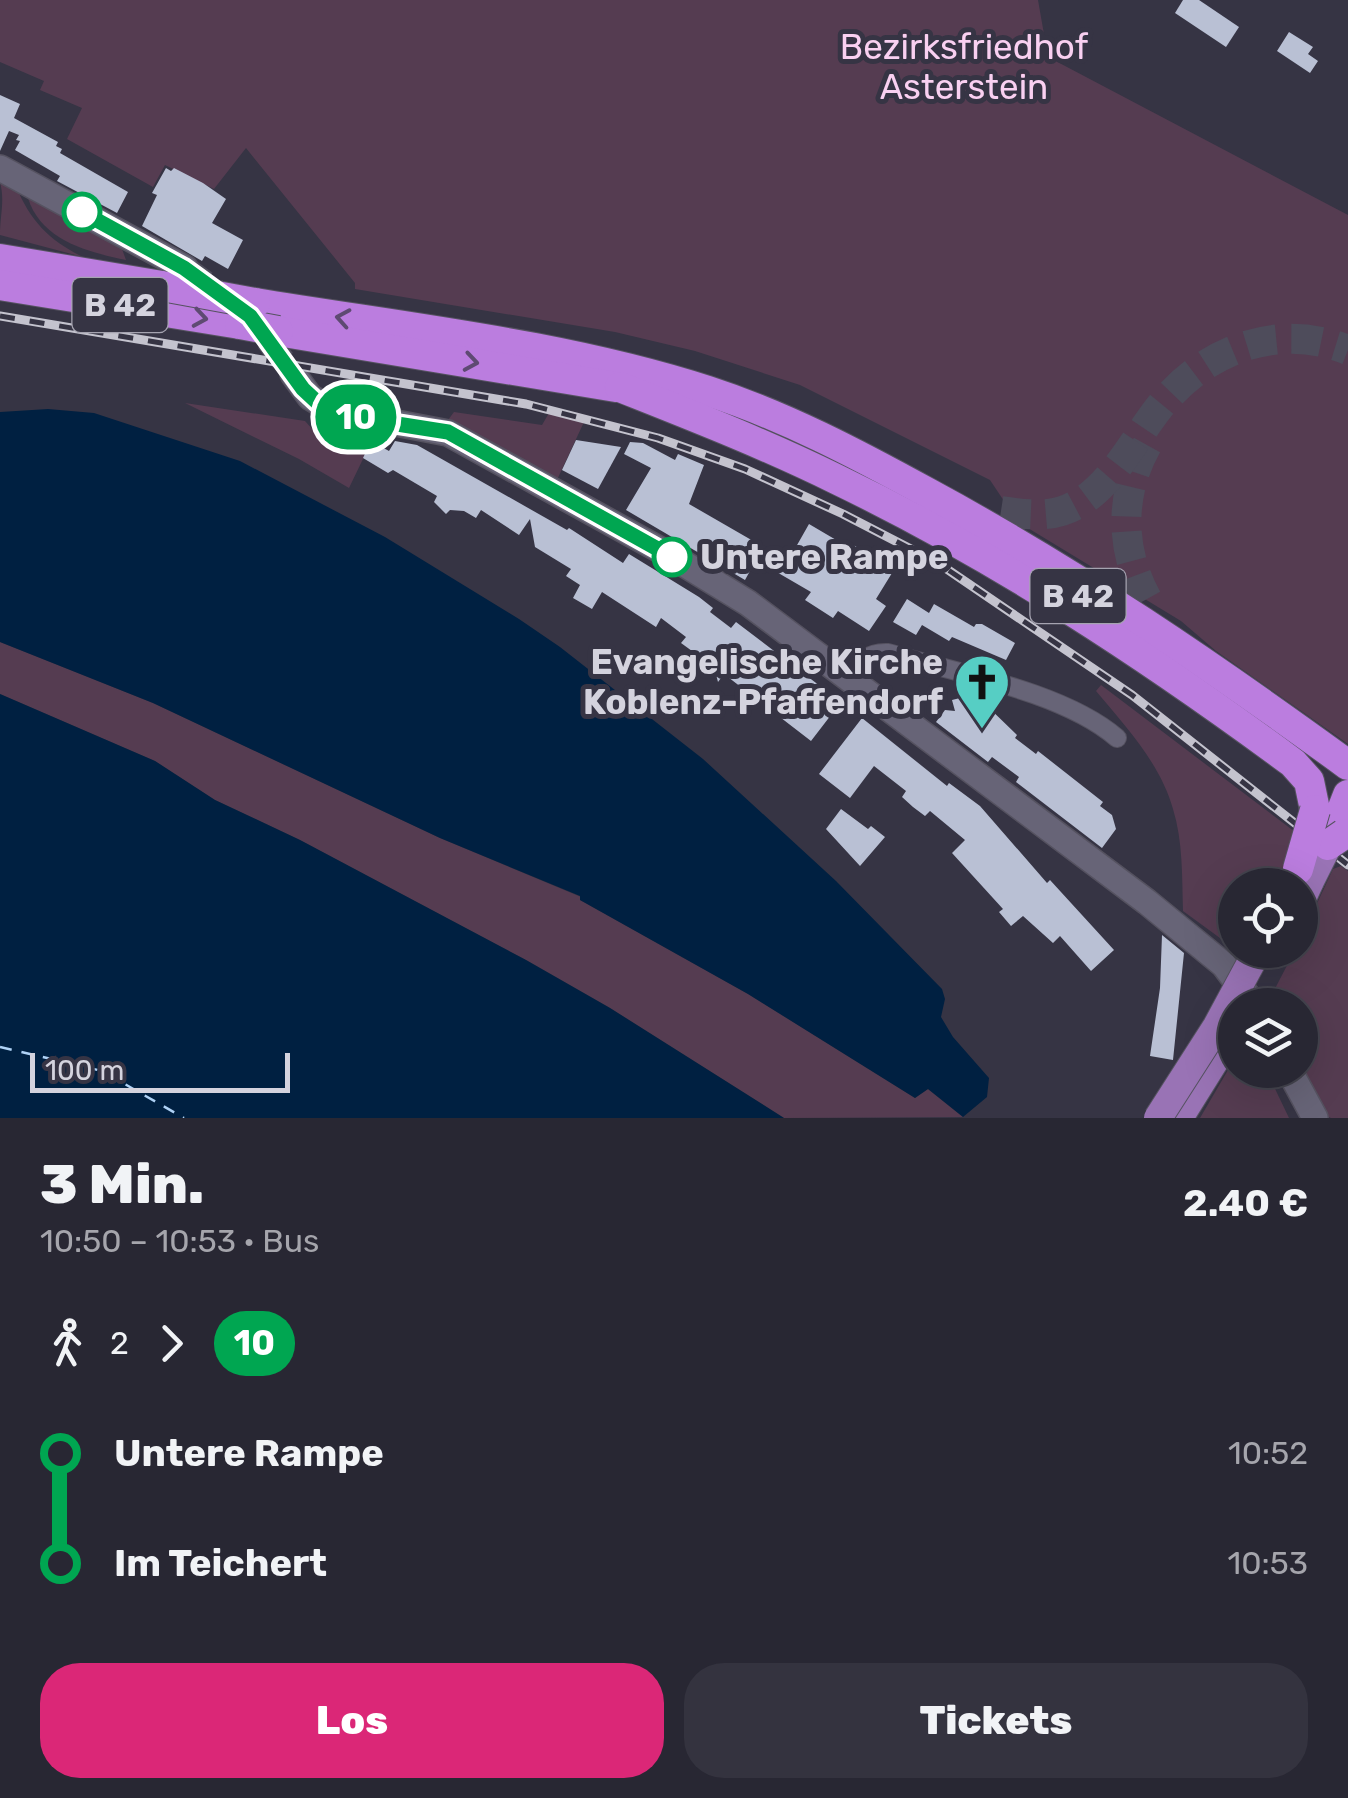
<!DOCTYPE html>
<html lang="de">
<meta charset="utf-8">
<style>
body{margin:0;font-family:Rubik,sans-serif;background:#34333f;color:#f1f3f6;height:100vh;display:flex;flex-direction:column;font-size:38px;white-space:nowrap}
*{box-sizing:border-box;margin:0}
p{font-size:32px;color:#a5a5ac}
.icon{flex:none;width:55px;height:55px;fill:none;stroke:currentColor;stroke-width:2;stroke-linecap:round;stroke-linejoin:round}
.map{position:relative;height:1118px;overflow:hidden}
.details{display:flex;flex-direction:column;background:#282733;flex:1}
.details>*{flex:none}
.badge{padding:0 20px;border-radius:32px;font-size:35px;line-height:65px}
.buttons{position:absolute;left:1218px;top:868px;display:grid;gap:20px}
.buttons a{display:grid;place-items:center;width:100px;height:100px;border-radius:50%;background:#282733;box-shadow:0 10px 40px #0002,0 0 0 2px #44444e;font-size:50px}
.scale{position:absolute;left:30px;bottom:25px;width:260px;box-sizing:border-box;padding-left:10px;border:5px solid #d4d3de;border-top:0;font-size:28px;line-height:35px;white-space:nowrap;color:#d4d3de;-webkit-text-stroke:8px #363444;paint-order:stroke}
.map>.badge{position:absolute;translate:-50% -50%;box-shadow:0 0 0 5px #fff}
.legs{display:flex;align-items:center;gap:15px;height:110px;padding:0 40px;font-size:32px}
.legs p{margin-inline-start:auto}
.headline{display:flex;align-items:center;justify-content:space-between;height:170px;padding:0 40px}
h1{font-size:55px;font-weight:800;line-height:75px}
.cta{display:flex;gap:20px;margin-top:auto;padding:20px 40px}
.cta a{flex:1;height:115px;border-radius:40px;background:#db2777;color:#fff;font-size:40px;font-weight:800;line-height:115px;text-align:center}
.cta a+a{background:#34333f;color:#f1f3f6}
ul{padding:0 40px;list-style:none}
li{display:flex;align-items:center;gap:35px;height:110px;font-size:38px}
li i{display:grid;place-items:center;width:15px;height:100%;margin:0 12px;background:currentColor}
li i::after{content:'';width:25px;height:25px;margin:-12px;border:8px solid;border-radius:50%;background:#282733}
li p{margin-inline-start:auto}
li:first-child i{background:linear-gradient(#0000 50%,currentColor 0)}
li:last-child i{background:linear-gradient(currentColor 50%,#0000 0)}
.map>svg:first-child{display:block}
</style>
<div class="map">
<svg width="1348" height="1118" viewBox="0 0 1348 1118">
<rect width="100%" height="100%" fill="#363444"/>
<!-- green -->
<g fill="#553c51">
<path d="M0,0H1038L1048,57L1348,215V744L1216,651L1181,621L1018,522L990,480L800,385L695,351L615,332L355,289V283L246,148L214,189L165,165L153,187L67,139L82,108L40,90L44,81L0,62Z"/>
<path d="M0,182L16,186C30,221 50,241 83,257L0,235C0,215 5,201 0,182Z"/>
<path d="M28,198L122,249L126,260C87,252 41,240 28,198Z"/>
<path d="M185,403L305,421C325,445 346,445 375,434L349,488L299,459Z"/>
<path d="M454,412L542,425L549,413L584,422L556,482L448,420Z"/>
<path d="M0,642L153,703L440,838L581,897L580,900L748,994L915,1098L928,1089L963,1117L784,1118L610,1008L526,960L300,840L215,800L155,761L0,694Z"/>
<path d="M1101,685L1299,835L1278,885H1235V949L1183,911C1182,877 1183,841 1173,809C1160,763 1126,727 1096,691Z"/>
<path d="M1341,866L1348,871V1118C1342,1118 1337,1118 1331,1118C1295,1107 1300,1034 1300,1005H1269L1268,1002L1295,950H1300V940L1333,869Z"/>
<path d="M1235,1058V1070H1266L1289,1118H1200Z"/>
</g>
<!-- water -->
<g fill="#002041">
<path d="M48,409L94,413L240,461L385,537L519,619L560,647L703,759L836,881L942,989L945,999L941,1017L953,1037L989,1078L987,1097L963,1117L928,1089L915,1098L748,994L580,900V896L440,838L153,703L0,642V412Z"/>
<path d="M0,694L155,761L215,800L300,840L526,960L610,1008L784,1118H0Z"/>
</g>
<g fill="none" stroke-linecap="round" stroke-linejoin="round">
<!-- ferry -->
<path stroke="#afd2f6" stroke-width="2.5" stroke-dasharray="12 10" stroke-linecap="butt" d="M0,1047L102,1071L184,1118"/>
</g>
<!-- building -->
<g fill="#b9c0d4">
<path d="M1183,0H1199L1239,27L1226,47L1175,13Z"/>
<path d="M1289,32L1313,47L1308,54L1318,61L1310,73L1277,51Z"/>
<path d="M0,95L20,104L14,118L58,142L56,146L62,149L60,153L128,192L117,213L57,181L60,176L15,150L20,141L16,140L19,135L9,131L0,151Z"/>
<path d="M166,168L171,171L174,168L203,183L226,199L212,223L243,240L228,269L205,256L202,261L142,226L157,195L152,193Z"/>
<path d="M576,440L621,447L598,489L562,470Z"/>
<path d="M371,441L389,451L395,441L417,445L567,530L569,528L623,563L629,554L699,597L713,608L710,612L731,628L736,622L841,702L811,741L724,674L718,682L714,667L681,643L686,637L661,618L656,627L602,592L592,609L573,598L580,585L566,576L571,569L535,547L530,519L519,535L481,510L476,518L464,511L450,510L446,514L434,502L437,496L393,470L388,473L363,458Z"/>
<path d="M630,442L643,443L675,460L678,454L704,465L689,504L788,561L809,524L843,544L844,541L872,554L869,558L892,573L876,599L886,606L869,631L838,611L833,618L805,600L811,592L756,560L745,580L626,510L651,468L624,454Z"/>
<path d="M907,599L929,613L934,604L974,627L976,624H982L1015,643L1006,660L952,637L949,641L922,625L916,635L893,622Z"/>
<path d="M964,697L983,702L1017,735L1015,738L1036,754L1038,751L1103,802L1100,806L1112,815L1116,829L1102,848L1016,782L1019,777L992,757L988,762L936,722L945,710L955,711L952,700Z"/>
<path d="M862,718L947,786L949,783L980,806L1047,883L1050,880L1114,950L1091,971L1060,936L1053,943L1023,916L1011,926L999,912L1003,909L952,853L965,840L930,811L925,816L913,807L902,797L906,791L874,766L850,798L819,774Z"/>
<path d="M841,809L868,829L871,826L885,837L860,866L826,829Z"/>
<path d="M1162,935L1184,953L1173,1060L1150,1056L1160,988Z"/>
</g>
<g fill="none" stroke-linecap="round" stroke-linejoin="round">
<!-- secondary-tunnel -->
<path stroke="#4e4c5b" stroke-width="25" stroke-dasharray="25 12" stroke-linecap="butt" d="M185,268L250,316L293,374"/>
<!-- highway-tunnel -->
<g stroke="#4e4c5b" stroke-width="30" stroke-dasharray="30 15" stroke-linecap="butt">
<path d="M1147,445C1119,495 1120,550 1147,599"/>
<path d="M1001,511C1021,514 1043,517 1062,511C1104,497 1128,450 1152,417C1197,353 1273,320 1348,350"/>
</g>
<!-- street casing -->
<g stroke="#555260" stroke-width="20">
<path id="street" d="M850,677C861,661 868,652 888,653C957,673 1064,692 1117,738"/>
</g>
<!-- secondary casing -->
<g stroke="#555260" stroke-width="28">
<g id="secondary">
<path d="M0,168L185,268"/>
<path d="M293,374L310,397L333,411L448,433L673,557L748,603L1147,902L1224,965L1254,1005"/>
<path d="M1289,1070L1315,1118"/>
</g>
</g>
<!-- primary casing -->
<g stroke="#555260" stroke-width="30">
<g id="primary">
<path d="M1300,903L1310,881"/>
<path d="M1179,1118L1235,1028"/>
</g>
</g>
<!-- highway casing -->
<g stroke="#555260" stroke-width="32">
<g id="highway">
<path d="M0,259L162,286"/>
<path d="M0,285L240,324"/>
<path d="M255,303C406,328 562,344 708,391C785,416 857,454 928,493C1076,573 1212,666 1348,765"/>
<path d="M278,331L616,387"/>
<path d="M620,387C693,416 765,444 836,479C998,557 1148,656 1293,763L1309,781L1315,810"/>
<path d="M1335,828L1348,795"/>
</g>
</g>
<!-- street -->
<use href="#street" stroke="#676477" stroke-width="18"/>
<!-- secondary -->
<use href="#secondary" stroke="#676477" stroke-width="25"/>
<!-- primary -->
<use href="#primary" stroke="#9973b5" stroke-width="28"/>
<!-- highway -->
<use href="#highway" stroke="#bb7ddf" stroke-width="30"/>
<!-- rail casing -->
<g stroke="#c4c3ce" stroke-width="9">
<path id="rail" d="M0,316L526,404L658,438L745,469L843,514L938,563L1132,695L1348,865"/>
</g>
<!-- rail -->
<use href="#rail" stroke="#363444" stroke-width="5" stroke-dasharray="15" stroke-linecap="butt"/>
<!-- primary-bridge casing -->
<g stroke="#555260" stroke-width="30" stroke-linecap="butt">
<g id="primary-bridge">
<path d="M1310,881L1328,845"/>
<path d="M1158,1118L1217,1026L1258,950"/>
</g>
</g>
<!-- highway-bridge casing -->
<g stroke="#555260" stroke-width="32" stroke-linecap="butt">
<g id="highway-bridge">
<path d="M162,286L255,303"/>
<path d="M240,324L278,331"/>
<path d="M1328,845L1344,834"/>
<path d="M1298,869L1315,810"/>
</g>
</g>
<!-- primary-bridge -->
<use href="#primary-bridge" stroke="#9973b5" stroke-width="28"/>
<!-- highway-bridge -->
<use href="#highway-bridge" stroke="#bb7ddf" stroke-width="30"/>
</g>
<!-- one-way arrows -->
<defs><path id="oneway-chevron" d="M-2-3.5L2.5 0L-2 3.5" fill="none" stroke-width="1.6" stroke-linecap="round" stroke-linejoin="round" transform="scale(2.5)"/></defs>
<g stroke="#5e4a72">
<use href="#oneway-chevron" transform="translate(200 318) rotate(9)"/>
<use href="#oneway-chevron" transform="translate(343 318) rotate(-170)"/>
<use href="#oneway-chevron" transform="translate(471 362) rotate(9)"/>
</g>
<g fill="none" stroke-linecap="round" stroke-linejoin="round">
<!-- line-1 casing -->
<g stroke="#fff" stroke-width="22">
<path id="line-1" d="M82,212L184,268L250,316L303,389L318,403L359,418L448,432L672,557"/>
</g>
<!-- line-1 -->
<use href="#line-1" stroke="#00a651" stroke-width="15"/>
</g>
<!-- icons -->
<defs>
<g id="church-pin" transform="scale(2.875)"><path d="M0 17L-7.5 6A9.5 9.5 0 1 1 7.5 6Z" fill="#56cec4" stroke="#363444"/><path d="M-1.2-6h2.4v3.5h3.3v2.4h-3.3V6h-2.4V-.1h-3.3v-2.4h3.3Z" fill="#111"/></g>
</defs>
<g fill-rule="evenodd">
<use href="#church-pin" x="982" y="682"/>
</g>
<!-- markers -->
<g fill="#fff" stroke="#00a651" stroke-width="5">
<circle cx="82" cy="212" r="18"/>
<circle cx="672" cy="557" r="18"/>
</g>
<g text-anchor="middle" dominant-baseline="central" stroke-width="10" stroke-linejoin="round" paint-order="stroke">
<!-- shield labels -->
<g fill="#363444" stroke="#a5a3b0" stroke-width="2.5">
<rect x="72.5" y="278" width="95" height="54" rx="8"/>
<rect x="1030.5" y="569" width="95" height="54" rx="8"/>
</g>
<g font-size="32" font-weight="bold" fill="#d4d3de">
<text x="120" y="305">B 42</text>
<text x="1078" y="596">B 42</text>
</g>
<!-- park labels -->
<g font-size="35" fill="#f9d0f1" stroke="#363444">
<text x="964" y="47">Bezirksfriedhof<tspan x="964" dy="40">Asterstein</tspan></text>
</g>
<!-- stop labels -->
<g font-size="35" font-weight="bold" fill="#d4d3de" stroke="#363444" text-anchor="start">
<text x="700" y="557">Untere Rampe</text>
</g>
<!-- poi labels -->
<g font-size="35" font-weight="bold" fill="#d4d3de" stroke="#363444" text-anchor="end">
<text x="943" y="662">Evangelische Kirche<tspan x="943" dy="40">Koblenz-Pfaffendorf</tspan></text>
</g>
</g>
</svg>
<div class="buttons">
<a><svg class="icon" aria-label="locate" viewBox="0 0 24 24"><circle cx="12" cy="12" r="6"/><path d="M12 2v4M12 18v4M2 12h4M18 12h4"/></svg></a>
<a><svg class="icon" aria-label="layers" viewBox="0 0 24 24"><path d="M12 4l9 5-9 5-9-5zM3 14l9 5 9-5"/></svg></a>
</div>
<div class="scale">100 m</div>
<b class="badge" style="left:356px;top:417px;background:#00a651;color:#fff">10</b>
</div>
<section class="details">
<div class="headline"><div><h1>3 Min.</h1><p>10:50 – 10:53 · Bus</p></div><b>2.40 €</b></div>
<div class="legs"><svg class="icon" aria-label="walk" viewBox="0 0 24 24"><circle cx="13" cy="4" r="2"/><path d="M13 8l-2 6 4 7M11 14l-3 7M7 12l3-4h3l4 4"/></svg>2<svg class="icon" aria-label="forward" viewBox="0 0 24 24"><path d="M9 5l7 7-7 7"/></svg><b class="badge" style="background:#00a651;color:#fff">10</b></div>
<ul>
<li><i style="color:#00a651"></i><b>Untere Rampe</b><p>10:52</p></li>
<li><i style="color:#00a651"></i><b>Im Teichert</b><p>10:53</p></li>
</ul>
<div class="cta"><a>Los</a><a>Tickets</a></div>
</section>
